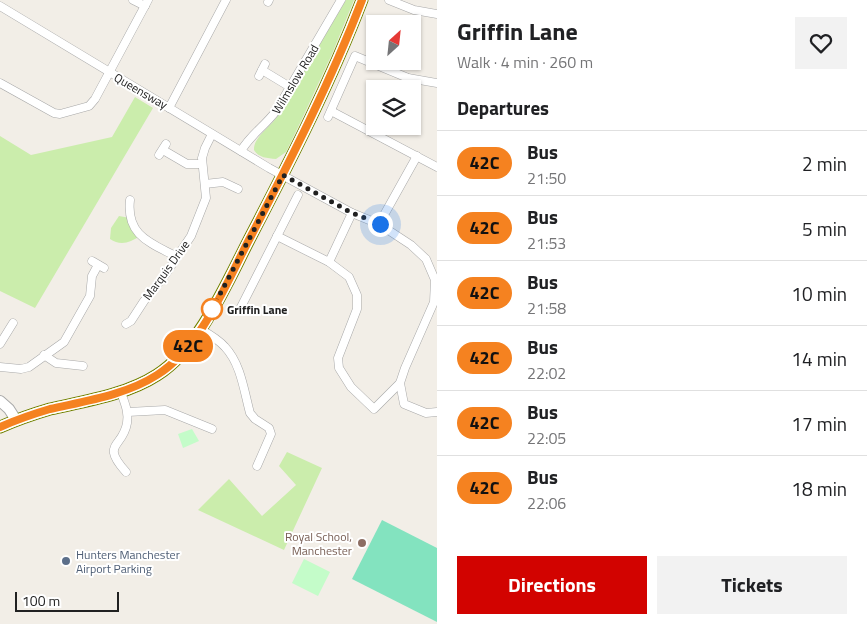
<!DOCTYPE html>
<meta charset="utf-8">
<style>
body{margin:0;font-family:"Titillium Web",sans-serif;background:#f2f2f2;color:#202124;height:100vh;display:flex;flex-direction:column;font-size:19px;white-space:nowrap}
*{box-sizing:border-box;margin:0}
p{font-size:16px;color:#757577}
.icon{flex:none;width:28px;height:28px;fill:none;stroke:currentColor;stroke-width:2;stroke-linecap:round;stroke-linejoin:round}
.map{position:relative;flex:1;overflow:hidden}
.details{display:flex;flex-direction:column;background:#fff;width:430px}
.details>*{flex:none}
.badge{padding:0 10px;border-radius:16px;font-size:18px;line-height:32px}
.needle{width:32px;rotate:27deg}
.controls{position:absolute;left:366px;top:15px;display:grid;gap:10px}
.controls a{display:grid;place-items:center;width:55px;height:55px;border-radius:0px;background:#fff;box-shadow:0 1px 4px #0004;font-size:25px}
.scale{position:absolute;left:15px;bottom:12px;width:104px;box-sizing:border-box;padding-left:5px;border:2px solid #212121;border-top:0;font-size:14px;line-height:18px;white-space:nowrap;color:#212121;-webkit-text-stroke:4px #fff;paint-order:stroke}
.you{position:absolute;width:25px;height:25px;margin:-12px;border:4px solid #fff;border-radius:50%;background:#1a73e8;box-shadow:0 0 0 8px #1a73e833}
.map>.badge{position:absolute;translate:-50% -50%;box-shadow:0 0 0 2px #fff}
h2{padding:0 20px;font-size:19px;line-height:45px}
.round{display:grid;place-items:center;flex:none;width:52px;height:52px;border-radius:0px;background:#f2f2f2}
.summary{display:flex;align-items:center;justify-content:space-between;height:85px;padding:0 20px}
h1{font-size:24px;font-weight:700;line-height:38px}
.cta{display:flex;gap:10px;margin-top:auto;padding:10px 20px}
.cta a{flex:1;height:58px;border-radius:0px;background:#d20300;color:#fff;font-size:20px;font-weight:700;line-height:58px;text-align:center}
.cta a+a{background:#f2f2f2;color:#202124}
ul{padding:0;list-style:none}
li{display:flex;align-items:center;gap:15px;height:65px;padding:0 20px;border-top:1px solid #e0e0e0}
li div{flex:1}
li b{display:block;font-size:19px}
li em{font-style:normal}
li .badge{min-width:55px;font-weight:700;text-align:center}
main{display:flex;flex:1;min-height:0}
.map>svg:first-child{display:block}
</style>
<main>
<div class="map">
<svg width="437" height="624" viewBox="0 0 437 624">
<rect width="100%" height="100%" fill="#f2eee7"/>
<!-- grass -->
<g fill="#cbedac">
<path d="M346,0H354L332,54L301,121L286,152L276,159C267,158 259,158 254,150C253,138 270,127 277,117Z"/>
<path d="M135,97L153,108L35,308L0,291V136L31,155L112,137Z"/>
<path d="M119,216L130,218L140,236C130,243 120,246 110,239L111,228Z"/>
<path d="M287,452L322,468L284,550L198,510L229,479L262,516L296,485L279,466Z"/>
</g>
<!-- park -->
<g fill="#c4fcc9">
<path d="M192,429L199,441L183,448L178,434Z"/>
<path d="M304,559L330,572L318,596L292,583Z"/>
</g>
<!-- pitch -->
<path fill="#83e3bf" d="M382,520L437,548V622L352,579Z"/>
<g fill="none" stroke-linecap="round" stroke-linejoin="round">
<!-- minor casing -->
<g stroke="#a8a8a8" stroke-width="9">
<g id="minor">
<path d="M133,0L145,6"/>
<path d="M389,0L414,10L437,14"/>
<path d="M268,2L269,0"/>
<path d="M0,6L269,168L352,213L379,224L411,245L426,259L435,280L434,302L405,368L400,383L404,404L426,413L437,412"/>
<path d="M262,70L290,87"/>
<path d="M259,76L265,64"/>
<path d="M0,83L54,113L60,114L89,106L95,99L148,0"/>
<path d="M403,89L408,78"/>
<path d="M169,108L226,0"/>
<path d="M331,111L437,167"/>
<path d="M328,117L355,56L408,78L437,83"/>
<path d="M380,136L385,126"/>
<path d="M163,150L187,164H201"/>
<path d="M241,151C250,135 265,126 276,111L341,0"/>
<path d="M159,155L166,144"/>
<path d="M205,184L223,182L238,189"/>
<path d="M130,200C126,236 151,243 177,257"/>
<path d="M379,224L417,156"/>
<path d="M277,236L329,262L349,277L357,295V309L338,358L339,368L351,387L374,409L400,383"/>
<path d="M92,261L104,268"/>
<path d="M329,262L352,213"/>
<path d="M241,307L298,195"/>
<path d="M126,324L131,321L144,301L165,275L191,236L206,198L202,158L205,148L212,134"/>
<path d="M200,329C209,334 219,340 225,347C241,364 244,391 250,413L255,419L269,428L271,434L257,466"/>
<path d="M0,344L13,323"/>
<path d="M44,355L56,363L83,366"/>
<path d="M0,367L21,369L29,367L64,342L90,296L92,276L98,265"/>
<path d="M121,392C124,402 129,411 127,423C123,448 100,443 126,472"/>
<path d="M128,412L165,410L212,429"/>
</g>
</g>
<!-- tertiary casing -->
<g stroke="#a8a8a8" stroke-width="12">
<path id="tertiary" d="M0,401L9,409L16,420"/>
</g>
<!-- secondary casing -->
<g stroke="#707f00" stroke-width="13">
<path id="secondary" d="M0,427C16,420 33,414 50,409C85,401 126,395 157,375C200,348 228,280 251,236C291,159 331,81 362,0"/>
</g>
<!-- minor -->
<use href="#minor" stroke="#fff" stroke-width="8"/>
<!-- tertiary -->
<use href="#tertiary" stroke="#fff" stroke-width="10"/>
<!-- secondary -->
<use href="#secondary" stroke="#f8fcbb" stroke-width="11"/>
</g>
<g fill="none" stroke-linecap="round" stroke-linejoin="round">
<!-- line casing -->
<g stroke="#fff" stroke-width="11">
<path id="line" d="M0,427C16,420 33,414 50,409C85,401 126,395 157,375C202,347 227,281 251,236C291,159 331,81 362,0"/>
</g>
<!-- line -->
<use href="#line" stroke="#f58220" stroke-width="8"/>
<!-- walk -->
<path stroke="#212121" stroke-width="5" stroke-dasharray="0 9" d="M212,309L210,313L283,175L352,213L380,224"/>
</g>
<!-- markers -->
<circle fill="#fff" stroke="#f58220" stroke-width="2.5" cx="212" cy="309" r="10"/>
<circle fill="#8d6e63" stroke="#fff" stroke-width="2" cx="362" cy="543" r="5"/>
<circle fill="#5c6f8a" stroke="#fff" stroke-width="2" cx="66" cy="561" r="5"/>
<g text-anchor="middle" dominant-baseline="central" stroke-width="4" stroke-linejoin="round" paint-order="stroke">
<!-- street labels -->
<g font-size="12" fill="#212121" stroke="#fff">
<text transform="translate(295 79) rotate(-59)">Wilmslow Road</text>
<text transform="translate(141 91) rotate(30)">Queensway</text>
<text transform="translate(166 270) rotate(-54)">Marquis Drive</text>
</g>
<!-- stop labels -->
<g font-size="12" font-weight="bold" fill="#212121" stroke="#fff" text-anchor="start">
<text x="227" y="309">Griffin Lane</text>
</g>
<!-- education labels -->
<g font-size="12" fill="#785e54" stroke="#fff" text-anchor="end">
<text x="352" y="536">Royal School,<tspan x="352" dy="14">Manchester</tspan></text>
</g>
<!-- service labels -->
<g font-size="12" fill="#4e5e75" stroke="#fff" text-anchor="start">
<text x="76" y="554">Hunters Manchester<tspan x="76" dy="14">Airport Parking</tspan></text>
</g>
</g>
</svg>
<div class="controls">
<a><svg class="needle" viewBox="-14 -14 28 28"><path d="M0-13l5 13h-10z" fill="#e53935"/><path d="M0 13l5-13h-10z" fill="#757577"/></svg></a>
<a><svg class="icon" aria-label="layers" viewBox="0 0 24 24"><path d="M12 4l9 5-9 5-9-5zM3 14l9 5 9-5"/></svg></a>
</div>
<div class="scale">100 m</div>
<div class="you" style="left:380px;top:224px"></div>
<b class="badge" style="left:188px;top:346px;background:#f58220;color:#111">42C</b>
</div>
<section class="details">
<div class="summary"><div><h1>Griffin Lane</h1><p>Walk · 4 min · 260 m</p></div><a class="round"><svg class="icon" aria-label="heart" viewBox="0 0 24 24"><path d="M12 20l-8-8c-3-5 5-10 8-4 3-6 11-1 8 4z"/></svg></a></div>
<h2>Departures</h2>
<ul>
<li><span class="badge" style="background:#f58220;color:#111">42C</span><div><b>Bus</b><p>21:50</p></div><em>2 min</em></li>
<li><span class="badge" style="background:#f58220;color:#111">42C</span><div><b>Bus</b><p>21:53</p></div><em>5 min</em></li>
<li><span class="badge" style="background:#f58220;color:#111">42C</span><div><b>Bus</b><p>21:58</p></div><em>10 min</em></li>
<li><span class="badge" style="background:#f58220;color:#111">42C</span><div><b>Bus</b><p>22:02</p></div><em>14 min</em></li>
<li><span class="badge" style="background:#f58220;color:#111">42C</span><div><b>Bus</b><p>22:05</p></div><em>17 min</em></li>
<li><span class="badge" style="background:#f58220;color:#111">42C</span><div><b>Bus</b><p>22:06</p></div><em>18 min</em></li>
</ul>
<div class="cta"><a>Directions</a><a>Tickets</a></div>
</section>
</main>
